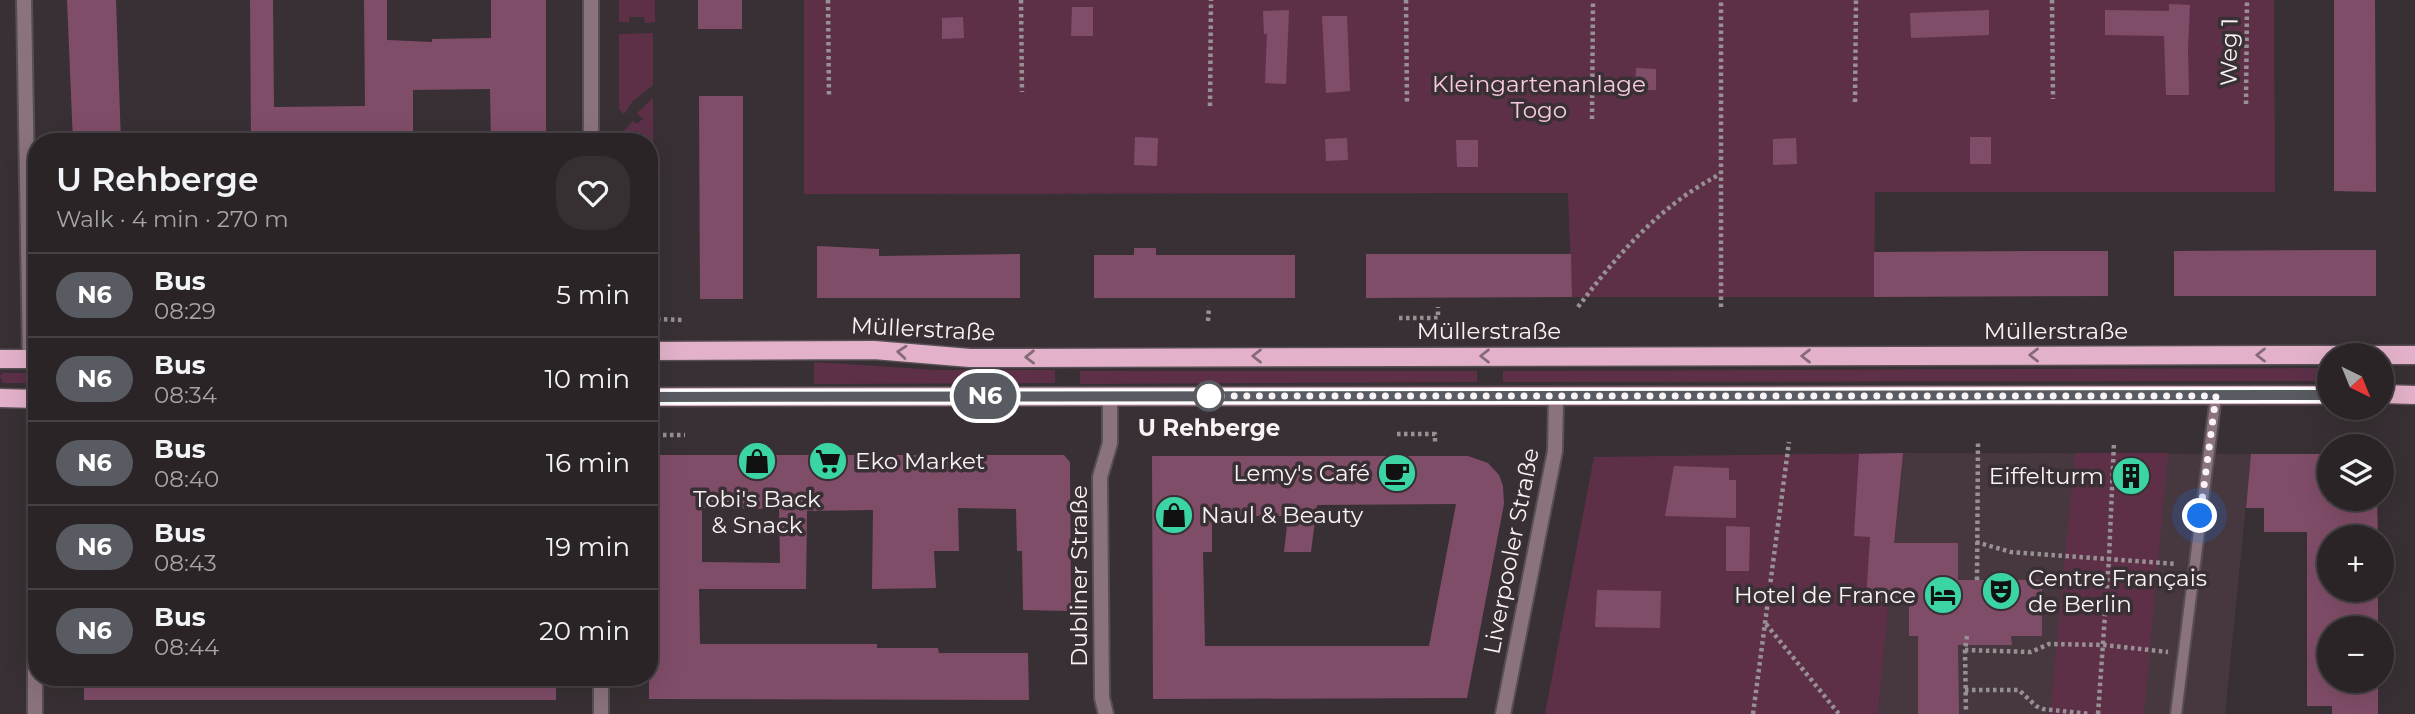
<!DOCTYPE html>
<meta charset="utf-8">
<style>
body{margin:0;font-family:Montserrat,sans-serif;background:#363033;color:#f1f3f6;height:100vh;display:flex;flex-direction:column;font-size:26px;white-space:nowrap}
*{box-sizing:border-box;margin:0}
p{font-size:23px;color:#a5a4a7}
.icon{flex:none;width:38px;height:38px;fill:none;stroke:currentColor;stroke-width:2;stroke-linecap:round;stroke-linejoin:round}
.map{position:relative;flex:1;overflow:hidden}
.drawer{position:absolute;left:28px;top:133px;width:630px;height:553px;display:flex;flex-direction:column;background:#2a2427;border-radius:28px;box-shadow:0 7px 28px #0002,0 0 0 2px #464144}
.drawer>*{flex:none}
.badge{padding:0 14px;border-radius:23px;font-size:24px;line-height:46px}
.needle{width:46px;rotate:137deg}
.buttons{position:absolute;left:2317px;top:343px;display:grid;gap:14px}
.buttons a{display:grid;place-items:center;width:77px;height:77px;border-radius:50%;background:#2a2427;box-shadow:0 7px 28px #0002,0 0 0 2px #464144;font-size:35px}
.you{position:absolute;width:35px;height:35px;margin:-18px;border:5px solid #fff;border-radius:50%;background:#1a73e8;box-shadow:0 0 0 10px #1a73e833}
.map>.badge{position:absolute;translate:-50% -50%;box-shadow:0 0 0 4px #fff}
.round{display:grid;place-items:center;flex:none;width:74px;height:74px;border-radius:28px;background:#363033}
.head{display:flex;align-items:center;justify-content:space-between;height:119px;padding:0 28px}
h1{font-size:33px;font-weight:600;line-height:52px}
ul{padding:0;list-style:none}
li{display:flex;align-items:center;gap:21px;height:84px;padding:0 28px;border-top:2px solid #464144}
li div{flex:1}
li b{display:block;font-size:26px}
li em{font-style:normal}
li .badge{min-width:77px;font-weight:700;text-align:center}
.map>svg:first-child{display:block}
</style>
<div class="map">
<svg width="2415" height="714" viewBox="0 0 2415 714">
<rect width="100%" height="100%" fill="#383034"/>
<!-- built -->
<path fill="#47383f" d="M1903,453L2251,454L2225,714H1878Z"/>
<!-- green -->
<g fill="#5d3048">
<path d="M619,0H655V22L645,23L644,17H629V22H619Z"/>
<path d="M804,0H2274L2275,192H1875L1874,297H1572L1568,193L804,194Z"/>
<path d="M653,33V85L632,102L624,114L619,109V34Z"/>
<path d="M653,98L654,223H649V142H620V135L633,121L637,124L643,119L637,113Z"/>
<path d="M814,362L937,370H1055V383L814,384Z"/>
<path d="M2329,368V381L1503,382V371Z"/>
<path d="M1080,371H1477V382L1080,384Z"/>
<path d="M3,373H37V383H3L0,376Z"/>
<path d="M1903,453L1878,714H1545L1594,457Z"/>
<path d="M2075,453H2168L2144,714H2050Z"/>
</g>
<!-- building -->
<g fill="#804d68" fill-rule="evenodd">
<path d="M67,0H116L121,142H73Z"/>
<path d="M250,0H273L274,107L365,106L364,0H387V40L432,42V39L491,38V0H546V142H491L490,89L413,90V142H251Z"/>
<rect x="698" y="0" width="44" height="29"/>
<path d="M2334,0H2375L2376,192L2334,191Z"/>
<path d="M2169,4L2190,5L2188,49L2189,95H2166L2164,36L2105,35V10L2169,11Z"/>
<path d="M1072,7H1093V36H1071Z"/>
<path d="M1289,10L1286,84L1265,83L1267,34H1264L1263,11Z"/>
<path d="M1989,10V35L1911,38L1910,13Z"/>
<path d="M1322,16H1347L1350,91L1326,93Z"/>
<path d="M963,17L964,38L942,39V18Z"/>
<path d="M1636,68L1656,69V90H1635Z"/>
<path d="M699,96H743V299H700Z"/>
<path d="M1135,137L1158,138L1157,166L1134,165Z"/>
<rect x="1970" y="137" width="21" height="27"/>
<path d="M1347,138L1348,160L1326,161L1325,139Z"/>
<path d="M1796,138L1797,164L1773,165V139Z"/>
<path d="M1456,140H1478V167H1457Z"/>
<path d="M817,246L879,249V256L1020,254V298H817Z"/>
<path d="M1134,248H1156V255H1295V298H1094V255H1134Z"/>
<path d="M2334,250H2376V296H2174V251Z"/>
<path d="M2047,251H2108V296L1874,297V252Z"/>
<path d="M1366,254H1571L1572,297L1366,298Z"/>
<path d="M1903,453L1894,543H1958V580H2042V636H2011L2012,645H1958L1959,714H1918V636H1909V603L1866,600L1870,537L1854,536L1859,454Z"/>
<path d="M2251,454H2329V499H2377L2378,537H2329V590H2378V628H2329V681H2378V714H2332V706H2307V532H2264V508H2246Z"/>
<path d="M649,455H1064L1070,462L1071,611L1023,610L1022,551H1017L1016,509L958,508L959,551H934L936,588L872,589L873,510L807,511L806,589H699L700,644H877V648H938L939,653H1028L1029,700L649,699ZM702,508L779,509L780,563L702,562Z"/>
<path d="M1152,456H1468L1488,463L1499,475L1503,486L1504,504L1467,698L1153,699ZM1456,504L1429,646H1205L1203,552H1212V516H1288L1284,552H1311L1317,505Z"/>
<path d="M2119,464L2143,465L2142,487H2118Z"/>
<path d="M1674,466L1729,468V480H1736V518L1665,516Z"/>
<path d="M1726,526L1750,527L1749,571H1726Z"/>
<path d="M1597,590L1661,591L1660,628L1595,627Z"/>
<rect x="84" y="677" width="472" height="23"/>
</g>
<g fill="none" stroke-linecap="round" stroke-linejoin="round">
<!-- service casing -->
<g stroke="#574f53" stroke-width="14">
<path id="service" d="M2176,714L2216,396"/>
</g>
<!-- minor casing -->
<g stroke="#574f53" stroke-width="18">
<g id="minor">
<path d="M24,0L30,359"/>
<path d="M591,142V0"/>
<path d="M35,714V399"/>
<path d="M601,714V677"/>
<path d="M1106,714L1102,698L1100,477L1110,443V397"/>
<path d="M1503,714L1555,451L1556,396"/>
</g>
</g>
<!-- primary casing -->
<g stroke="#574f53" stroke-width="21">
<g id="primary">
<path d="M649,351L874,350L970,358L2329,355"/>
<path d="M2332,355H2415"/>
<path d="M0,359H37"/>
<path d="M2382,394L2415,395"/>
<path d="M649,397L2329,395"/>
<path d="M0,398L37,399"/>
</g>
</g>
<!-- path -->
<g stroke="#989194" stroke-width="4.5" stroke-dasharray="3.5 3.5" stroke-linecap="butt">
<path d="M828,0L829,98"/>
<path d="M1021,0L1022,92"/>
<path d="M1406,0L1407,105"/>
<path d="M2052,0L2053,99"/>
<path d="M1855,102L1856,0"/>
<path d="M2246,104L2247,0"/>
<path d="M1210,106L1211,0"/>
<path d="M1592,119L1593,0"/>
<path d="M1578,307C1608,267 1639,230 1679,200C1692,190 1706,182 1720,174"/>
<path d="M1721,307V0"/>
<path d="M654,309L653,319L684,320"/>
<path d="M1399,318H1438V307"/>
<path d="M1208,321L1209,307"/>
<path d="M1397,434H1435V442"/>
<path d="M649,435H685"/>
<path d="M1976,542L2011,552L2177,564"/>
<path d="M1977,580L1978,442"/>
<path d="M1766,624L1839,714"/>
<path d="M1967,636L1965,650L2031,652L2049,644L2104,645L2168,652"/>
<path d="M1965,650L1966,712"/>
<path d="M1965,690H2019L2036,706L2043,709L2090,714"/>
<path d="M1753,714L1789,442"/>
<path d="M2098,714L2109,558L2114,442"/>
</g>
<!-- service -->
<use href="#service" stroke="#8b737e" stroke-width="10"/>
<!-- minor -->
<use href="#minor" stroke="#8b737e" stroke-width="14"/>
<!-- primary -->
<use href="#primary" stroke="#e3b2ca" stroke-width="18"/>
</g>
<!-- one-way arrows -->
<defs><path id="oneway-chevron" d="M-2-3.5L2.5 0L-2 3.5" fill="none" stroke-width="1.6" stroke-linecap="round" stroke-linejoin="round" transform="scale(1.75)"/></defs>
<g stroke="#856a78">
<use href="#oneway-chevron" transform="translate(902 352) rotate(-175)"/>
<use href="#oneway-chevron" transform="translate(2034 355) rotate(180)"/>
<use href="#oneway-chevron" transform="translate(2261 355) rotate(180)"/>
<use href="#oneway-chevron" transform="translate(1257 356) rotate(180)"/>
<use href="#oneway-chevron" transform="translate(1485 356) rotate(180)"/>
<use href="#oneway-chevron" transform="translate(1806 356) rotate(180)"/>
<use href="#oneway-chevron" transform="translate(1030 357) rotate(179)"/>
</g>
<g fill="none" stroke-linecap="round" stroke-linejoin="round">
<!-- line casing -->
<g stroke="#fff" stroke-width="16">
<path id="line" d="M649,397L2329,395"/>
</g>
<!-- line -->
<use href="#line" stroke="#595b62" stroke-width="10"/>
<!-- walk -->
<path stroke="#f9f3f5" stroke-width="7" stroke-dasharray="0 12.6" d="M1209,396H2216L2200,516"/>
</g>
<!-- icons -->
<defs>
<g id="shop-disc" transform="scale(2.0125)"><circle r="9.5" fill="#3ad4a5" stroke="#383034"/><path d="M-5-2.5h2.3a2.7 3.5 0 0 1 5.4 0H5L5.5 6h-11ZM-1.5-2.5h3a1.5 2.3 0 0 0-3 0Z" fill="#111"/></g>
<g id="supermarket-disc" transform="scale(2.0125)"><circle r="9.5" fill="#3ad4a5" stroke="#383034"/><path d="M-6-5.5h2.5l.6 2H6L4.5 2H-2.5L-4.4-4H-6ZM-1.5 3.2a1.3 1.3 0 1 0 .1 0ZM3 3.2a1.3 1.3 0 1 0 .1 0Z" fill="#111"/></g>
<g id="cafe-disc" transform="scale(2.0125)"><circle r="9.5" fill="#3ad4a5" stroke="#383034"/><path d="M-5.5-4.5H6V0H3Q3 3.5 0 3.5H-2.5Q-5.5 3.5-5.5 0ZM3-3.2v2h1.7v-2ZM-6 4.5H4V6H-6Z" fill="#111"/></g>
<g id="building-disc" transform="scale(2.0125)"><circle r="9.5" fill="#3ad4a5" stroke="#383034"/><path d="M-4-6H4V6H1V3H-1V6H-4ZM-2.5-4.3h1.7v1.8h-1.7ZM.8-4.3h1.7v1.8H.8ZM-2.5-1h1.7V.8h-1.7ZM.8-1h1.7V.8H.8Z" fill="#111"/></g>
<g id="theatre-disc" transform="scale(2.0125)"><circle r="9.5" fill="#3ad4a5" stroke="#383034"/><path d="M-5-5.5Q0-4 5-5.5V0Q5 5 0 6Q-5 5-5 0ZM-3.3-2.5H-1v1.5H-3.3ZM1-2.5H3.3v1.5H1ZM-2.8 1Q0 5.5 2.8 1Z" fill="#111"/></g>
<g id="hotel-disc" transform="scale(2.0125)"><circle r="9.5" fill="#3ad4a5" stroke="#383034"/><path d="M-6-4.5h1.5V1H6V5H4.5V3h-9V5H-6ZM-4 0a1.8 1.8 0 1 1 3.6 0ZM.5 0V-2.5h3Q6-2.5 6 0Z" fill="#111"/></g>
</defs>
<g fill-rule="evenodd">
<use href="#shop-disc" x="757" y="461"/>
<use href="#supermarket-disc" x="828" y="461"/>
<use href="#cafe-disc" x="1397" y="473"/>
<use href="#building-disc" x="2131" y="476"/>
<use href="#shop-disc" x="1174" y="515"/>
<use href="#theatre-disc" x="2001" y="591"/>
<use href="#hotel-disc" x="1943" y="595"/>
</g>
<!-- markers -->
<circle fill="#fff" stroke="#595b62" stroke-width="3.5" cx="1209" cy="396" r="14"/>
<g text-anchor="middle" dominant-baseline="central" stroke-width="7" stroke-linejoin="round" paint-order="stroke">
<!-- street labels -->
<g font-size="23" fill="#f9f3f5" stroke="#383034">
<text transform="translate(2229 52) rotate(-89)">Weg 1</text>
<text transform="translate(923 329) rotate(3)">Müllerstraße</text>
<text x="1489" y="331">Müllerstraße</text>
<text x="2056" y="331">Müllerstraße</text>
<text transform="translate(1511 551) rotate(-79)">Liverpooler Straße</text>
<text transform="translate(1079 576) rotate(-90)">Dubliner Straße</text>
</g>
<!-- park labels -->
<g font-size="23" fill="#fac9e1" stroke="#383034">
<text x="1539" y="84">Kleingartenanlage<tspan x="1539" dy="26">Togo</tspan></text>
</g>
<!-- stop labels -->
<g font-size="23" font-weight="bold" fill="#f9f3f5" stroke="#383034">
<text x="1209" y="428">U Rehberge</text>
</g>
<!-- poi labels -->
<g font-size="23" fill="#f9f3f5" stroke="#383034" text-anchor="start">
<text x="855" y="461">Eko Market</text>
<text x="1370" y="473" text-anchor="end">Lemy's Café</text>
<text x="2104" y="476" text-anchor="end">Eiffelturm</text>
<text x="757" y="499" text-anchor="middle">Tobi's Back<tspan x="757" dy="26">&amp; Snack</tspan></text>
<text x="1201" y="515">Naul &amp; Beauty</text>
<text x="2028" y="578">Centre Français<tspan x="2028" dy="26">de Berlin</tspan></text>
<text x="1916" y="595" text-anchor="end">Hotel de France</text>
</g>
</g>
</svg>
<div class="buttons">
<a><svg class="needle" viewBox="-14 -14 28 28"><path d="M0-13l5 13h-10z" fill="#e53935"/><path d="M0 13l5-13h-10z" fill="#a5a4a7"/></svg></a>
<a><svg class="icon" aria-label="layers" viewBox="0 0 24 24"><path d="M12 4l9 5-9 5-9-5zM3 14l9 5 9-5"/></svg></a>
<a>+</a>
<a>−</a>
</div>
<div class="you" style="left:2200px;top:516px"></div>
<b class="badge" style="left:985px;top:396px;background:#595b62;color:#fff">N6</b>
<section class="drawer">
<div class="head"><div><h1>U Rehberge</h1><p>Walk · 4 min · 270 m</p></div><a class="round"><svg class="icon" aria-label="heart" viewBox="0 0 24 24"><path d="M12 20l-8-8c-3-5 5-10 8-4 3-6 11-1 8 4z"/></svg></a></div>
<ul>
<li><span class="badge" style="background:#595b62;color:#fff">N6</span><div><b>Bus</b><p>08:29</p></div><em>5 min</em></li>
<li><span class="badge" style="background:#595b62;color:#fff">N6</span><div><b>Bus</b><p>08:34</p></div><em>10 min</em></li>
<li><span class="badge" style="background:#595b62;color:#fff">N6</span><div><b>Bus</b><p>08:40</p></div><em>16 min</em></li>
<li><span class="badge" style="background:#595b62;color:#fff">N6</span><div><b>Bus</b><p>08:43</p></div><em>19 min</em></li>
<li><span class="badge" style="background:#595b62;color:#fff">N6</span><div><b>Bus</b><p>08:44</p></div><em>20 min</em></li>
</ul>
</section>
</div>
